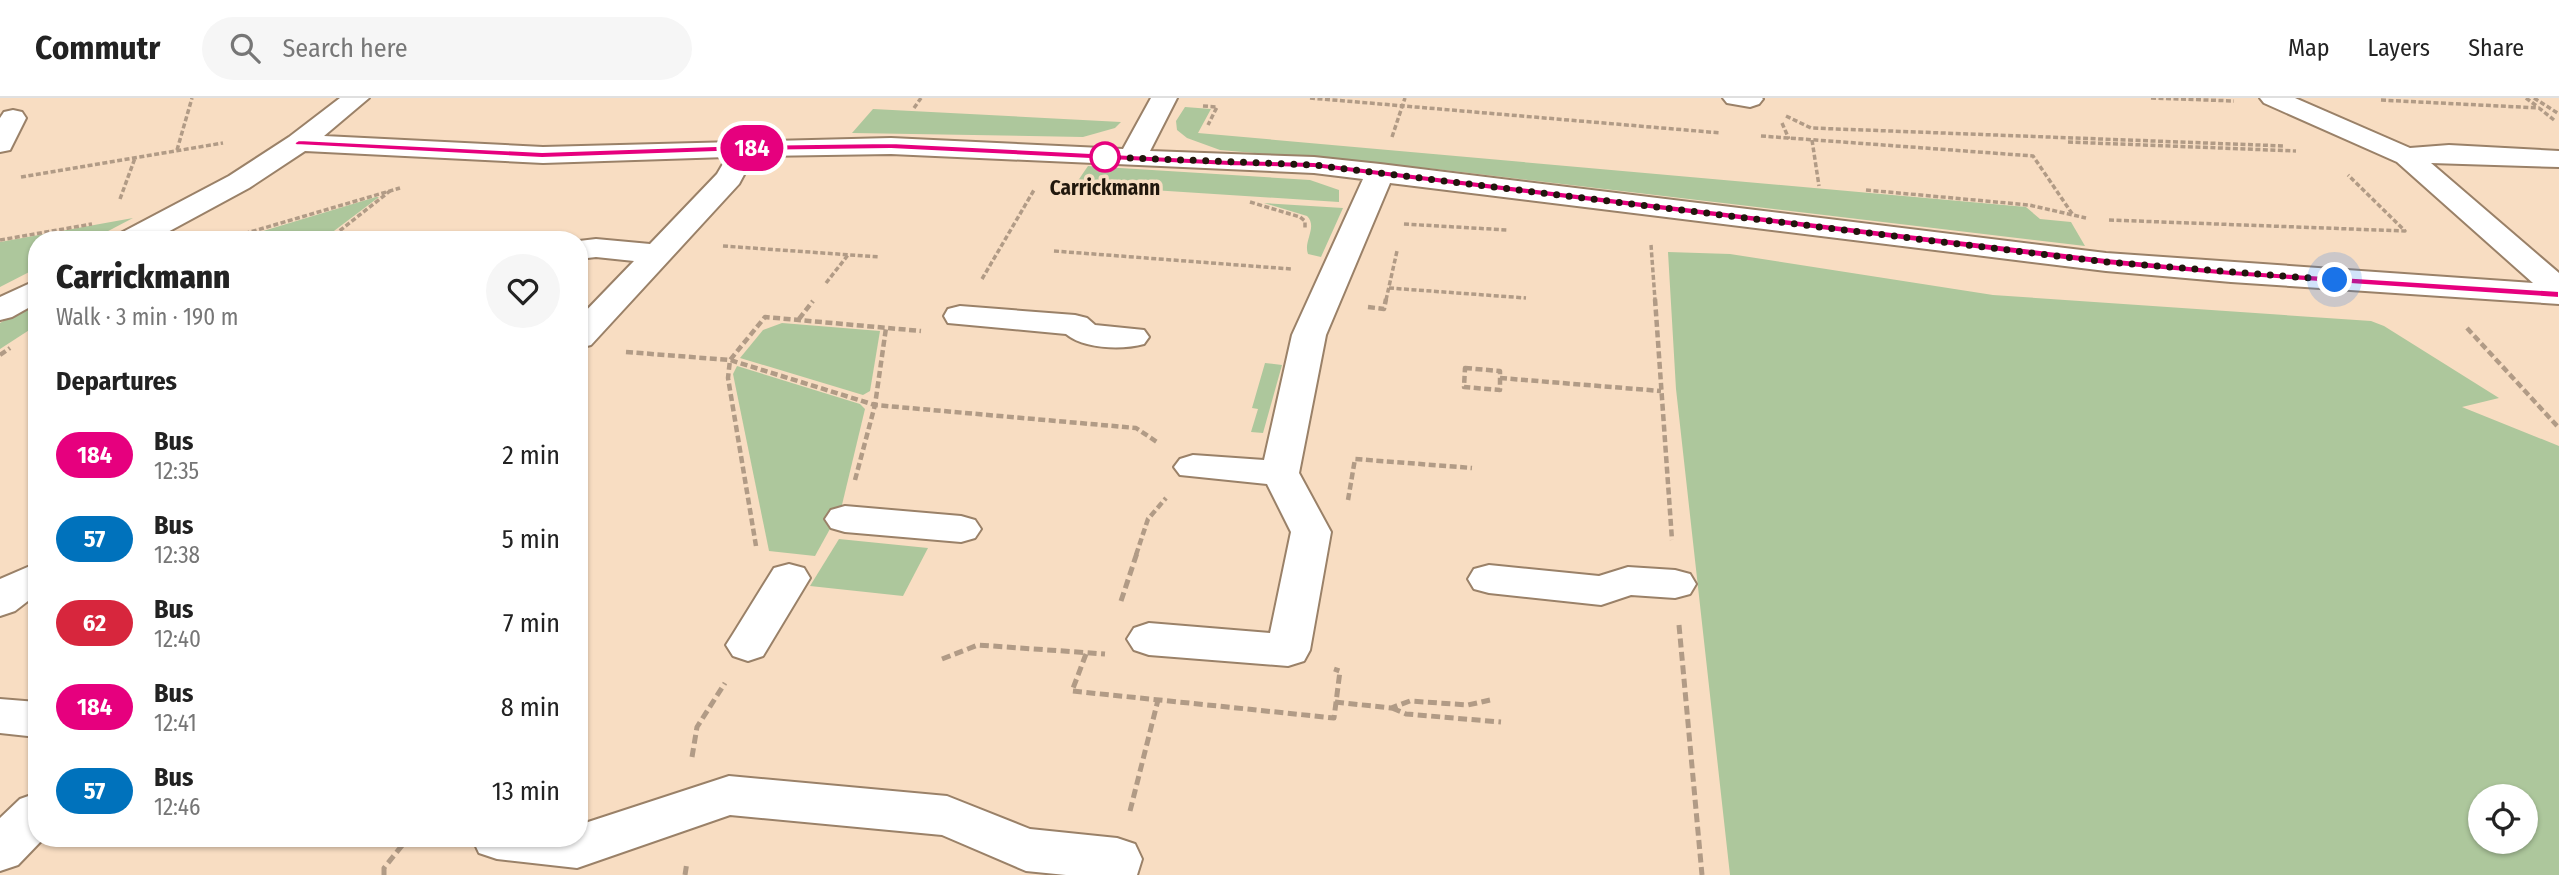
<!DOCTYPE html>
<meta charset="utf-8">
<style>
body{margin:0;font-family:"Fira Sans Condensed",sans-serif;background:#f6f6f6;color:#222;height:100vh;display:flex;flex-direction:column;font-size:26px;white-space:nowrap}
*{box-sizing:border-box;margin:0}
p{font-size:23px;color:#767676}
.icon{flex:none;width:38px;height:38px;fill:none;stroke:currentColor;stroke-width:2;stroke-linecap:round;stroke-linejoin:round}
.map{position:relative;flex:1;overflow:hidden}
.panel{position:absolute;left:28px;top:133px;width:560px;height:616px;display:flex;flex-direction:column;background:#fff;border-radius:28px;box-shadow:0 2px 5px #0004}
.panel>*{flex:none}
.badge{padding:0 14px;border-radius:23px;font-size:24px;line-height:46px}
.tools{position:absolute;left:2468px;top:686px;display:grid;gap:14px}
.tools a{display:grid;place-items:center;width:70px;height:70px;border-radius:50%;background:#fff;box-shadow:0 2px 5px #0004;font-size:35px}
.you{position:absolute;width:35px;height:35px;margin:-18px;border:5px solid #fff;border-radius:50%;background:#1a73e8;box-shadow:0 0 0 10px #1a73e833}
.map>.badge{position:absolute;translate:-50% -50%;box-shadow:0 0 0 4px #fff}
h2{padding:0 28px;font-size:26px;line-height:63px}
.round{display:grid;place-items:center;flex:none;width:74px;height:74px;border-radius:37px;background:#f6f6f6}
.head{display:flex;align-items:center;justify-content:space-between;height:119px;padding:0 28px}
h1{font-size:33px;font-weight:800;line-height:52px}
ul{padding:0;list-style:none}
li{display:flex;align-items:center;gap:21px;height:84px;padding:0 28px}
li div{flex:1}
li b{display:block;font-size:26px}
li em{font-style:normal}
li .badge{min-width:77px;font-weight:700;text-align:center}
header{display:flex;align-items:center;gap:42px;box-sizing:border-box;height:98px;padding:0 35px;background:#fff;border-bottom:2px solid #e0e0e0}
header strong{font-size:33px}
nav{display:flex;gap:38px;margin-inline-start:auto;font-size:24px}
.search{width:490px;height:63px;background:#f6f6f6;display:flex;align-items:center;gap:18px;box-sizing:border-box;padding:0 24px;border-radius:38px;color:#767676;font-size:26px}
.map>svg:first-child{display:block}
</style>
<header>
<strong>Commutr</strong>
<div class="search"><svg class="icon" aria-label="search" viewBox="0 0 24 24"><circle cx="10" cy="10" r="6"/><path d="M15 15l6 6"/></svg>Search here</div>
<nav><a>Map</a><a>Layers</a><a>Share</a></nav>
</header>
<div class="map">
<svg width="2559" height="777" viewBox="0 0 2559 777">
<rect width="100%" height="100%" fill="#f8ddc2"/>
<!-- green -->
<g fill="#adc79c" fill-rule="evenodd">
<path d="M1185,9L1211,11L1198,35L2026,109L2040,121L2071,124L2085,148L1436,71L1220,52L1187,40L1177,32L1176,23Z"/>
<path d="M873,11L1121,24L1115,30L1083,39L852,35Z"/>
<path d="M1088,68L1310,82L1339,92V104L1075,87Z"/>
<path d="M376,99H379L322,142H233Z"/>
<path d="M1264,105L1343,110L1321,159L1308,156C1303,143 1318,129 1307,118Z"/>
<path d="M133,120L91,142H37V170L0,189V144Z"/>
<path d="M1668,154L1730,156L1993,197L2371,223L2384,228L2499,300L2462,309L2559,348V777H1730L1676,291ZM2480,698H2525V744H2480Z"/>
<path d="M37,204V227L0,251V225Z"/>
<path d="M782,225L880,233L870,293L863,297L740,260L763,232Z"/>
<path d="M1265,265L1282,267L1263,335L1251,334L1258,311L1252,310Z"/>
<path d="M737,268L860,306L865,311L841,411L815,458L769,453L733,276Z"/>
<path d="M839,441L928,450L903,498L810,488Z"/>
</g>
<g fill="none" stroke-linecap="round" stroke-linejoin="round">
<!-- minor casing -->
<g stroke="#9a8168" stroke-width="4">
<g id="minor">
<path d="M340,0H369L324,38L543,49L891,40L1123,51L1151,0H1177L1150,53L1314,59L1380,66L2106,155L2533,185L2397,64L2264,5L2260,0H2295L2410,50L2449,47L2559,53V69L2431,65L2559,175V206L2231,184L2106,173L1390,85L1326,237L1299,375L1331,434L1310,552L1304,563L1288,568L1149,557L1134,552L1127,541L1134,530L1149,525L1270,535L1291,434L1267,386L1180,377L1174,369L1180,361L1193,357L1264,362L1292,237L1363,81L1314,75L891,56L754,58L739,86L591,247L579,250V220L634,163L596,159L579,161V143L596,141L650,146L717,76L727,59L543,65L305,53L249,90L153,142H115L119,136L229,78L289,39Z"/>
<path d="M1723,0H1762L1763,1L1759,6L1750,9L1727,5Z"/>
<path d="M13,12L22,14L26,20L10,52L0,54V20L4,14Z"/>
<path d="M37,182V205L12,219L0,222V199Z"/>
<path d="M960,208L1075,217L1087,220L1095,227L1144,232L1149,239L1144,246C1122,252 1084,251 1066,236L948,225L944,218L948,211Z"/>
<path d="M845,408L961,418L975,422L981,431L975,440L961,444L845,434L831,430L825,421L831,412Z"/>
<path d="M37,465V496L15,513L0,518V481Z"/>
<path d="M789,466L804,470L810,480L763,558L748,563L733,558L726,547L733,536L774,470Z"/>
<path d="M1489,467L1599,478L1628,469L1675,472L1690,476L1696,486L1690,496L1675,500L1631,497L1601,507L1489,495L1474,491L1468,481L1474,471Z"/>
<path d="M0,601L37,604V639L0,635Z"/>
<path d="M729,678L947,698L1030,731L1117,740L1135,746L1142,761L1137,777H1066L1026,773L942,737L730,717L577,770L497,761L479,755L472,740H579V727Z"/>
<path d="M37,695V740H44L18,767L0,773V720L20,701Z"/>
</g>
</g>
<!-- path-far2 -->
<g stroke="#b19b86" stroke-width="3.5" stroke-dasharray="5 2.5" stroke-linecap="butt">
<path d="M1310,0L1721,35"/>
<path d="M2151,0L2234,3"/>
<path d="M2526,0L2538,9"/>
<path d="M2534,0L2559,16"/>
<path d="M2381,2L2539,10L2554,22"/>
<path d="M1203,8L1217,9L1208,27"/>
<path d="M914,10L921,0"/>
<path d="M1786,18L1811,30L2285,48"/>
<path d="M1782,25L1789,41"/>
<path d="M1761,38L2033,58L2073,117"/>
<path d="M1392,39L1405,0"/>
<path d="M1812,42L1819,88"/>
<path d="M2068,44L2296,53"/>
<path d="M177,52L192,0"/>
<path d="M21,79L223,45"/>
<path d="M1866,92L2029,107L2086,120"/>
<path d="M120,101L135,60"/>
<path d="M1250,104L1300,119L1305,123V132"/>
<path d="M2109,122L2405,133L2348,77"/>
<path d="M1404,126L1507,132"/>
<path d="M454,141L477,138L515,142"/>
<path d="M0,142L92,126"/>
<path d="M223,142L400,90"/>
<path d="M328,142L390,93"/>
<path d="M1651,147L1655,202"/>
<path d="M723,148L880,159"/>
<path d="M1054,153L1291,171"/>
<path d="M982,181L1034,92"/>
<path d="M826,185L848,157"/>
<path d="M1389,190L1526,200"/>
<path d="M1386,202L1397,153"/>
</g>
<!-- path-far1 -->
<g stroke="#b19b86" stroke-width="4.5" stroke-dasharray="7 3.5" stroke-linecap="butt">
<path d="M1655,201L1672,442"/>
<path d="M1368,209L1384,211L1386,201"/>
<path d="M799,221L813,203"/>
<path d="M2467,230L2559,330"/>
<path d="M626,254L730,262L875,307L1136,330L1157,344"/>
<path d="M0,257L10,250"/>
<path d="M1465,270L1500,273V292L1464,289Z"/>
<path d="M1500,280L1661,293"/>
<path d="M855,382L875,307L886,230"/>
<path d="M1348,402L1355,361L1472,370"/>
<path d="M756,448L728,280L730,262L765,219L921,233"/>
<path d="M1136,457L1148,421L1166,400"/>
</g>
<!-- path -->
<g stroke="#b19b86" stroke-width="5" stroke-dasharray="9 4.5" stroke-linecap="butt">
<path d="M1121,503L1137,455"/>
<path d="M1679,527L1702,777"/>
<path d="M1086,556L1072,593L1334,620L1340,573L1334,571"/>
<path d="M942,561L978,547L1105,556"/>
<path d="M1335,604L1391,610L1410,603L1468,607L1490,602"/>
<path d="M1392,610L1406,616L1501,624"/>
<path d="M692,659L697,629L725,585"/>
<path d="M1130,713L1158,602"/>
<path d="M384,777V770L408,740"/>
<path d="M685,777L687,764"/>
</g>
<!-- minor -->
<use href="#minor" fill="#fff" fill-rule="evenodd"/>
</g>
<!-- line -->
<path fill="#e6007e" stroke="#fff" stroke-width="2" d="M299,42L542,54L745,47L891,45L1230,62L1314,64L2106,160L2231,172L2559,193V200L2231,178L2106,167L1314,70L1230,68L891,51L745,53L542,60L296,47L294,45Z"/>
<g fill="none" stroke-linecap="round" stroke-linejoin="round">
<!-- walk -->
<path stroke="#21170d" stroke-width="7" stroke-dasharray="0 12.6" d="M1105,59L1314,67L2106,164L2335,182"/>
</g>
<!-- markers -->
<circle fill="#fff" stroke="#e6007e" stroke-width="3.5" cx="1105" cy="59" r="14"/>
<g text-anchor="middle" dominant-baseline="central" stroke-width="7" stroke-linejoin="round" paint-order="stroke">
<!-- far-stop labels -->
<g font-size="21" font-weight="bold" fill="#21170d" stroke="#f8ddc2">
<text x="1105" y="90">Carrickmann</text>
</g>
</g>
</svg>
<div class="tools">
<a><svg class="icon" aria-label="locate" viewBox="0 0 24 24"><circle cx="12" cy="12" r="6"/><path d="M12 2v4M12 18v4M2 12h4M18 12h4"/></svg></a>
</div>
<div class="you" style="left:2335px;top:182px"></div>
<b class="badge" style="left:752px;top:50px;background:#e6007e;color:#fff">184</b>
<section class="panel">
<div class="head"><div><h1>Carrickmann</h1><p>Walk · 3 min · 190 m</p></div><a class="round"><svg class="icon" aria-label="heart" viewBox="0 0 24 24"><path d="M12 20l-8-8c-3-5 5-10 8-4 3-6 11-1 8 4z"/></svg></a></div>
<h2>Departures</h2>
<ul>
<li><span class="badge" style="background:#e6007e;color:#fff">184</span><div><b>Bus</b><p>12:35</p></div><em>2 min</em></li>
<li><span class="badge" style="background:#0072bc;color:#fff">57</span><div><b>Bus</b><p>12:38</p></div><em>5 min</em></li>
<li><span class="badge" style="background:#d7263d;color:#fff">62</span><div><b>Bus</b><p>12:40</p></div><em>7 min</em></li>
<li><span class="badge" style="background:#e6007e;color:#fff">184</span><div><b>Bus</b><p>12:41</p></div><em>8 min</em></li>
<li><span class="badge" style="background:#0072bc;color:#fff">57</span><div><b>Bus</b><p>12:46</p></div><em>13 min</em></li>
</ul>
</section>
</div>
